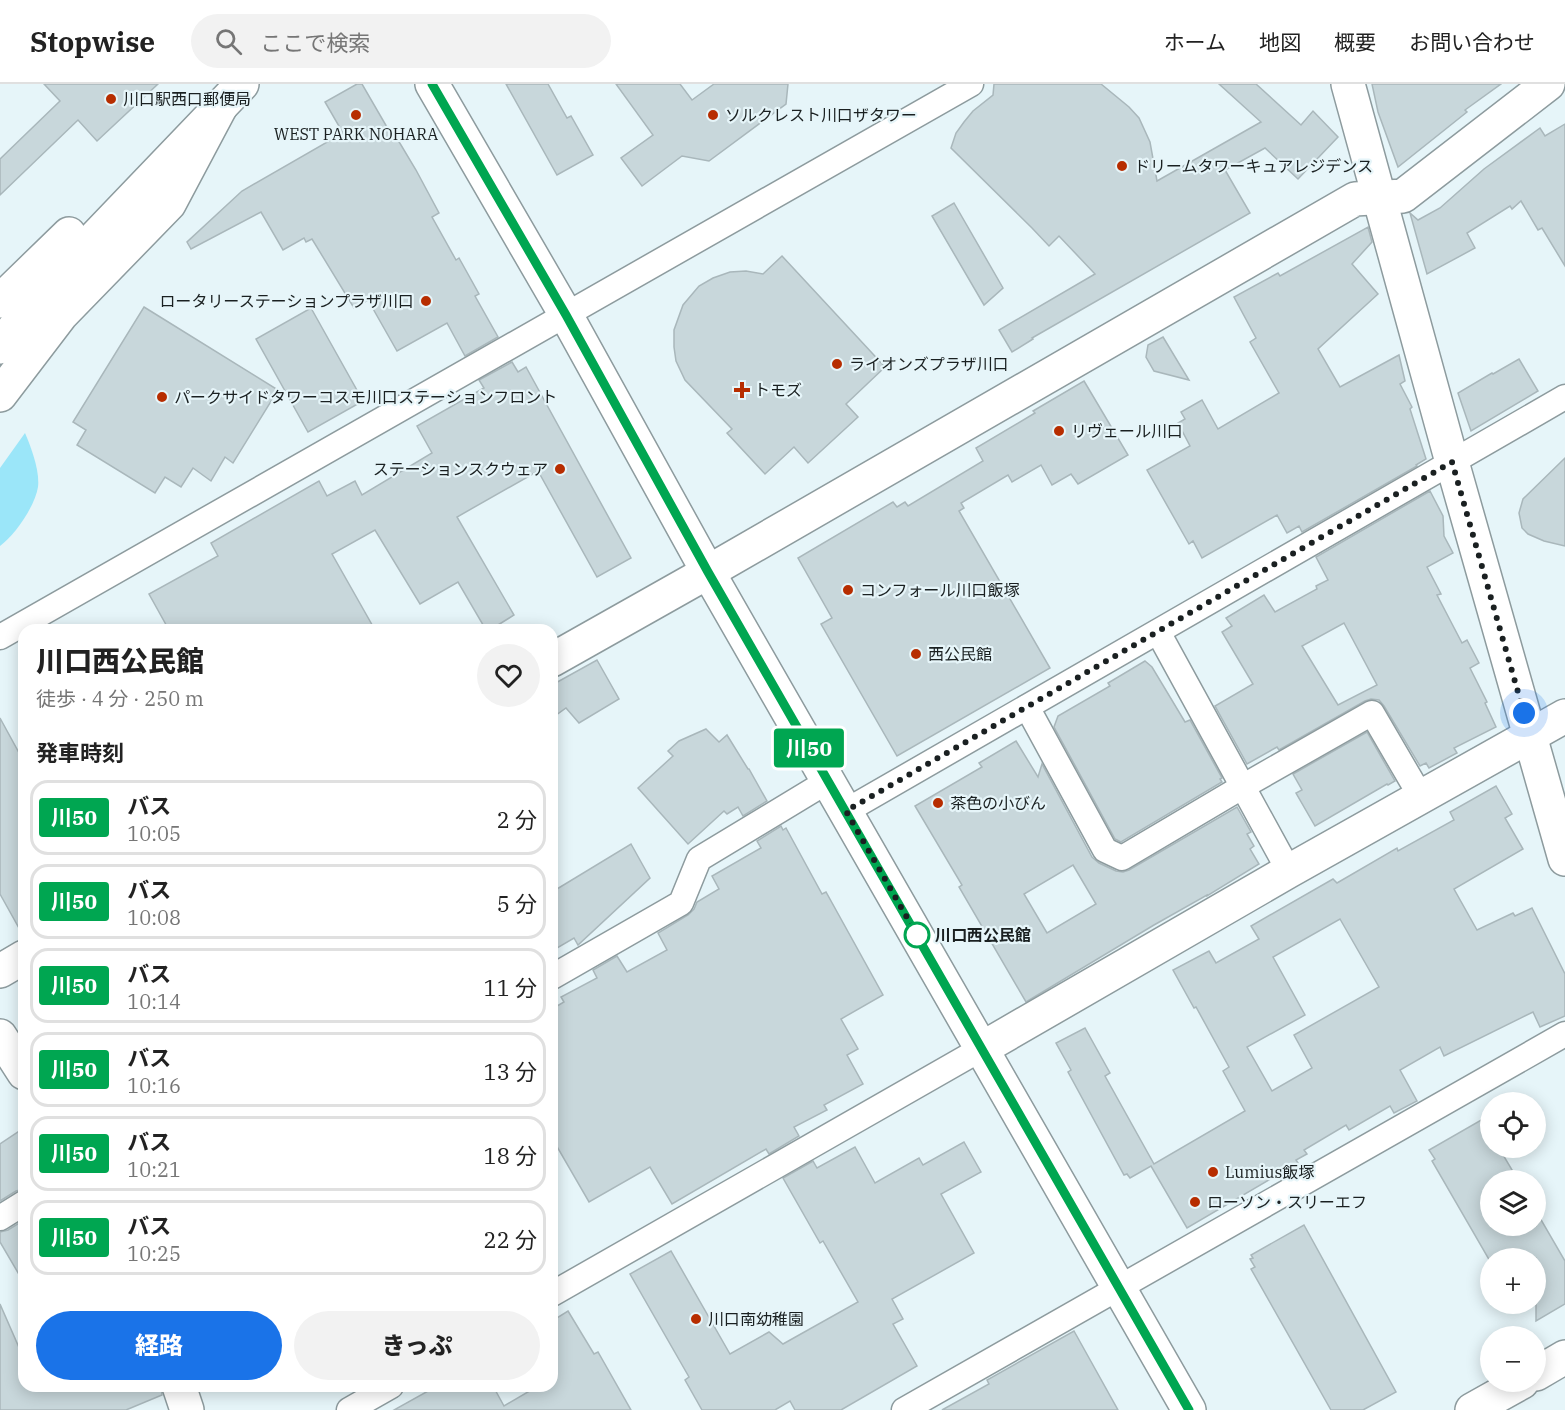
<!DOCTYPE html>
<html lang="ja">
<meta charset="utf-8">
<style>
body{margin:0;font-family:"IBM Plex Serif","Noto Sans JP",serif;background:#f2f2f2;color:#222;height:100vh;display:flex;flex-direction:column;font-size:22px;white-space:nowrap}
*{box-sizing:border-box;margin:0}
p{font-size:20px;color:#767676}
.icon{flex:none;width:33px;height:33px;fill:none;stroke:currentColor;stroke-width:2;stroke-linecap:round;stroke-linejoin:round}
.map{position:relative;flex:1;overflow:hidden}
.side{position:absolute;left:18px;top:540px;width:540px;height:768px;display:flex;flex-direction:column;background:#fff;border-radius:18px;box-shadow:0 3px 15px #0003}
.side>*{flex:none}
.badge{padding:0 12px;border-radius:4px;font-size:21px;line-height:39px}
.buttons{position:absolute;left:1480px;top:1008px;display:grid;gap:12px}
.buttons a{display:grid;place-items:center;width:66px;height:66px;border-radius:50%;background:#fff;box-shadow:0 3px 15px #0003;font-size:30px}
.you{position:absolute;width:30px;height:30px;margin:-15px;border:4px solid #fff;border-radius:50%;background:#1a73e8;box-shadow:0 0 0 9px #1a73e833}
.map>.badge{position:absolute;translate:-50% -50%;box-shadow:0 0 0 3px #fff}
h2{padding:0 18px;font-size:22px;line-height:54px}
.round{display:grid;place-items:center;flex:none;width:63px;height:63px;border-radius:32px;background:#f2f2f2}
.overview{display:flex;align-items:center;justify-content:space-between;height:102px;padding:0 18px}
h1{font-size:28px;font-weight:800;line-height:45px}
.action{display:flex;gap:12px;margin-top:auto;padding:12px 18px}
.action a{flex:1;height:69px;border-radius:36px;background:#1a73e8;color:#fff;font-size:24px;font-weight:800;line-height:69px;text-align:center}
.action a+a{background:#f2f2f2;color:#222}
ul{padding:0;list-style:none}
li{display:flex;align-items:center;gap:18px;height:75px;margin:0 12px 9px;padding:0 6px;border:3px solid #e0e0e0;border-radius:18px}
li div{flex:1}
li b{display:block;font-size:22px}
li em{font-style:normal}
li .badge{min-width:66px;font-weight:700;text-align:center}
header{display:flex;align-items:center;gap:36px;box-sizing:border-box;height:84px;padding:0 30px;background:#fff;border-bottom:2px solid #e0e0e0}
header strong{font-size:28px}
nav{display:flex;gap:33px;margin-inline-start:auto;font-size:21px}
.search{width:420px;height:54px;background:#f2f2f2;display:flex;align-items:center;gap:15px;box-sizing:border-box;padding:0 21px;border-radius:33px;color:#767676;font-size:22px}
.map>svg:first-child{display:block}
</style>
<header>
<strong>Stopwise</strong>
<div class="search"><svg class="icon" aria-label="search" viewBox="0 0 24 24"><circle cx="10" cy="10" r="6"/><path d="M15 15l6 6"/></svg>ここで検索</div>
<nav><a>ホーム</a><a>地図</a><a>概要</a><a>お問い合わせ</a></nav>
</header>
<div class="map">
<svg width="1565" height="1326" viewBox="0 0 1565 1326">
<rect width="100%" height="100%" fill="#e6f5f9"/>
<!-- green -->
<path fill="#9be6f9" d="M25,349C31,363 40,387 38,403C35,422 15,451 0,462V384Z"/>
<!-- building -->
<g fill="#c8d7db" stroke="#a9b7bb" stroke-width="1.5" fill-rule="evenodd">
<path d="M44,0H158L97,57L78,36L0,111V75L60,17Z"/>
<path d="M357,0H362L395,57L398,56L416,86L439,129L432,133L456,176L459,174L479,210L475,212L498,253L465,272L447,239L397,267L368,216L354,224L312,155L306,158L304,154L283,166L261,128L191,165L187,158L242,107L343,49L325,18Z"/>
<path d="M506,0H548L567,34L571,32L593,71L557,91Z"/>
<path d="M616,0H680L692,16L714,0H788L786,20L709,77L682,72L642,102L621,74L653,51Z"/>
<path d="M994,0H1101L1129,23L1139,34L1150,58L1157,97L1261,38L1219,0H1256L1301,41L1313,27L1338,53L1298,95L1265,64L1225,86L1250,129L1032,254L1033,255L1012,268L999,246L1095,190L1059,152L1049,162L1032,144L951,64L956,49L964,38L973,27L993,11Z"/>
<path d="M1372,0H1501L1465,26L1467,28L1398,83L1378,28Z"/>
<path d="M1565,40V182L1542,144L1538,146L1521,117L1512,125L1510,122L1467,149L1475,164L1427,190L1410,129L1418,136L1440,124L1484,85L1540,44L1545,52Z"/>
<path d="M954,119L1003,204L984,221L932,132Z"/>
<path d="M1368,143L1372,158L1352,180L1378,210L1318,265L1340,303L1399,271L1405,297L1400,300L1412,323L1410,325L1426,375L1416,381L1417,382L1302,448L1299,442L1287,449L1277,431L1202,474L1193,457L1189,460L1147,386L1190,362L1178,339L1185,335L1181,328L1202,316L1218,345L1279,309L1250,258L1256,254L1234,213L1278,189L1280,192Z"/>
<path d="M782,172L885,283L846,320L858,333L808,379L794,363L765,390L727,349L732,345L685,296L676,277L674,263V246L683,221L699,202L713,194L730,188L746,187L763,190Z"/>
<path d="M144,223L278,306L233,379L225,373L211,397L193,384L181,403L165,393L155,409L77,361L86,346L73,338Z"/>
<path d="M311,224L363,317L308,348L256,255Z"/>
<path d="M1163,253L1189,296L1154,287L1146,273L1148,261Z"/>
<path d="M1519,275L1538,307L1471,347L1458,309L1492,289L1493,290Z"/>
<path d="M512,278L518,288L526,283L631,474L597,493L538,387L457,433L514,531L490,546H486L458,498L420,520L375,446L332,470L375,546H169L149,510L218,472L211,459L319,397L327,412L355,397L362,411L432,369L417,342L484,304L479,296Z"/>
<path d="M1084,297L1128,371L1078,400L1071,390L1052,401L1041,381L1012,398L1008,391L961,419L964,424L959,427L1050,584L897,672L821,540L832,534L798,474L893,418L897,423L905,418L908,422L983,377L976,364L1035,329L1033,327Z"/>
<path d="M1565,374V462L1544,457L1528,450L1522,444L1519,429L1523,415Z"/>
<path d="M1430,407L1443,432L1444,452L1453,469L1427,483L1441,510L1437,511L1462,559L1467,556L1479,579L1470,584L1487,618L1485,619L1496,643L1454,664L1457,669L1429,684L1426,679L1420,682L1384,622L1379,616L1371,615L1365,617L1279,666L1277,663L1247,680L1215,622L1253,600L1222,548L1232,542L1226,534L1264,511L1275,528L1317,505L1316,502L1328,496L1316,473ZM1344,539L1377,601L1338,621L1302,562Z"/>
<path d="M597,576L619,615L579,639L566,624L552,634V601Z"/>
<path d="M1145,577L1152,583L1185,638L1190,636L1222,694L1220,695L1222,698L1121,758L1115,755L1054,643L1058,632L1110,602L1108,599Z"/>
<path d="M0,634L24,678V853L0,810Z"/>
<path d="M706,645L719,658L727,651L748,685H749L767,717L743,732L738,723L727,730L724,727L688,760L638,704L673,672L668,667L679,657Z"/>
<path d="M1367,648L1395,697L1388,701L1387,700L1315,742L1296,709L1302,706L1293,690Z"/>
<path d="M1016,657L1038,693L1042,680L1092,773L1099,779L1116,787L1123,788L1129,786L1237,723L1251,748L1247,750L1254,762L1250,765L1259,780L1207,812V811L1154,841L1026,918L959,803L962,801L915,722L982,683L979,679ZM1073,781L1096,820L1047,849L1024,810Z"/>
<path d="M1496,702L1512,730L1505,734L1523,765L1454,805L1477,846L1513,829L1515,832L1532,824L1565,890V932L1540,943L1533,928L1444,972L1440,963L1400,986L1417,1017L1394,1029L1390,1022L1349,1046L1346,1041L1304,1066L1307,1070L1296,1076L1298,1079L1187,1144L1151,1082L1130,1094L1127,1090L1124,1091L1068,988L1071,986L1056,959L1085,944L1110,989L1105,992L1154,1080L1245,1027L1223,987L1229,983L1196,923L1194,924L1173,886L1209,867L1216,879L1259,855L1251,842L1333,795L1337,799L1397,764L1398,767L1454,736L1450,728ZM1340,835L1379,903L1294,951L1312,984L1272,1007L1247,963L1305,931L1273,873Z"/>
<path d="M781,742L783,746L786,744L822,810L826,808L883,911L841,935L858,965L847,971L863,1000L824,1021L827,1026L794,1043L799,1052L769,1070L766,1065L672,1120L650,1083L589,1118L552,1054V925L564,918L561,913L597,894L593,886L617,872L627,888L667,866L658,849L688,831L694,825L697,818L719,805L712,792L761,764L757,757Z"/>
<path d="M631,760L650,794L578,861L574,854L552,867V808Z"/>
<path d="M1483,1035L1491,1049V1064H1499L1518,1096H1491V1142H1536V1127L1565,1177V1220L1536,1237V1174H1491V1179L1432,1077L1435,1075L1429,1066Z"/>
<path d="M24,1044V1105L16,1107L0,1117V1060Z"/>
<path d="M964,1058L981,1088L941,1110L974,1169L892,1215L903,1235L893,1240L917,1282L841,1326H795L790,1317L775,1326H702L685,1296L689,1293L630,1190L671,1167L730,1270L769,1248L783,1260L858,1218L823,1157L820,1159L783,1094L813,1077L817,1084L855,1063L875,1099L919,1074L923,1081Z"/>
<path d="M24,1136V1199L0,1158V1148L8,1146Z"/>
<path d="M1304,1141L1396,1308L1363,1326H1331L1251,1185L1255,1183L1250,1175L1253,1174L1251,1171Z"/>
<path d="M0,1220L24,1275V1302H161L162,1311L126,1326H0Z"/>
<path d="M568,1227L594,1270L598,1268L631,1326H394L437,1302H493L504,1322L538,1302H552V1237Z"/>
<path d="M1074,1247L1118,1326H942L989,1300L987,1296Z"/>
</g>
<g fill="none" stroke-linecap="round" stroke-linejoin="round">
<!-- street casing -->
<g stroke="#8d9b9e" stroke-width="27">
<g id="street">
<path d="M1158,548L1289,787"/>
<path d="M0,553L971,0"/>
<path d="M1027,623L1105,766L1122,774L1242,703L1372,629L1421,713"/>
<path d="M846,727L1565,313"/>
<path d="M552,893L681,819L699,775L828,697"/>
<path d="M0,1134L24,1119"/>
<path d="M552,1210L981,965"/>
<path d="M349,1326L391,1302"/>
<path d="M904,1326L1565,950"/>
</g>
</g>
<!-- secondary casing -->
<g stroke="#8d9b9e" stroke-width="36">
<g id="secondary">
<path d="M432,0L566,231L708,488L1189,1326"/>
<path d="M1348,0L1452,378L1565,775"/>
<path d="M0,217L69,150"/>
<path d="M0,263L36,215L242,0"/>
<path d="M0,311L61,231L169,120L221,22"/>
<path d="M552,576L708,488L1355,115L1403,112L1548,0"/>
<path d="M0,887L24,873"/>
<path d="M0,952L24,989"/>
<path d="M981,965L1289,787L1565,632"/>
<path d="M1536,1290L1565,1273"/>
<path d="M179,1302L187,1326"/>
<path d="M1472,1326L1522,1298"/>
</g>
</g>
<!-- street -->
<use href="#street" stroke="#fff" stroke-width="24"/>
<!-- secondary -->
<use href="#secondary" stroke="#fff" stroke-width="33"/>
</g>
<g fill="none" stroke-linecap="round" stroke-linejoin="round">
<!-- line casing -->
<g stroke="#fff" stroke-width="14">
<path id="line" d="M432,0L566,231L708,488L1189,1326"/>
</g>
<!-- line -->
<use href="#line" stroke="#00a651" stroke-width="9"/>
<!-- walk -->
<path stroke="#1a2021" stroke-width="6" stroke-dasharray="0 10.8" d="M917,851L846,727L1452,378L1524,629"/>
</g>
<!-- markers -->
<g fill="#b72d00" stroke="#e6f5f9" stroke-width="2">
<circle cx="111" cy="15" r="6"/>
<circle cx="356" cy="31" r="6"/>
<circle cx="713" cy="31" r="6"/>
<circle cx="1122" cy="82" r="6"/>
<circle cx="426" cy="217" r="6"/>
<circle cx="837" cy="280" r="6"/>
<path d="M739 297h6v6h6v6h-6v6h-6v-6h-6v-6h6z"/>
<circle cx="162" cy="313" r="6"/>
<circle cx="1059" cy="347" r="6"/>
<circle cx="560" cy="385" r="6"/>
<circle cx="848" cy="506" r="6"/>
<circle cx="916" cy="570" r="6"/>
<circle cx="938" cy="719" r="6"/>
<circle cx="1213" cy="1088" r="6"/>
<circle cx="1195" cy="1118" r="6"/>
<circle cx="696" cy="1235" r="6"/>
</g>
<circle fill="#fff" stroke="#00a651" stroke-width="3" cx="917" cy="851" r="12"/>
<g text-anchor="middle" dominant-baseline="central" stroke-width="4.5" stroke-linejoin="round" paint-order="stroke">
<!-- poi labels -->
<g font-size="16" fill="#1a2021" stroke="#e6f5f9" text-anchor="start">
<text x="123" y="15">川口駅西口郵便局</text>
<text x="725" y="31">ソルクレスト川口ザタワー</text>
<text x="356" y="50" text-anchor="middle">WEST PARK NOHARA</text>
<text x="1134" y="82">ドリームタワーキュアレジデンス</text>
<text x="414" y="217" text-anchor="end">ロータリーステーションプラザ川口</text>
<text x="849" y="280">ライオンズプラザ川口</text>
<text x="754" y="306">トモズ</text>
<text x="174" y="313">パークサイドタワーコスモ川口ステーションフロント</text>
<text x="1071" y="347">リヴェール川口</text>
<text x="548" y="385" text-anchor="end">ステーションスクウェア</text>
<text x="860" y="506">コンフォール川口飯塚</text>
<text x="928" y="570">西公民館</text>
<text x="950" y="719">茶色の小びん</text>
<text x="1225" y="1088">Lumius飯塚</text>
<text x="1207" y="1118">ローソン・スリーエフ</text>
<text x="708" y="1235">川口南幼稚園</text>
</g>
<!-- stop labels -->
<g font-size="16" font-weight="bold" fill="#1a2021" stroke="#e6f5f9" text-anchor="start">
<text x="935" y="851">川口西公民館</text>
</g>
</g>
</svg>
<div class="buttons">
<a><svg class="icon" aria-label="locate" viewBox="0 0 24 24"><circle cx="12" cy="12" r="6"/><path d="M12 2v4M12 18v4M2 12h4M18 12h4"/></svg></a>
<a><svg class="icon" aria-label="layers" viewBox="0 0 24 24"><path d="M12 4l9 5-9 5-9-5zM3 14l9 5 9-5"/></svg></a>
<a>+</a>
<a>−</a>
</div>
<div class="you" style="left:1524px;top:629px"></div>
<b class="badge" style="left:809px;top:664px;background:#00a651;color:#fff">川50</b>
<section class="side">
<div class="overview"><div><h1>川口西公民館</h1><p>徒歩 · 4 分 · 250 m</p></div><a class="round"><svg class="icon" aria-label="heart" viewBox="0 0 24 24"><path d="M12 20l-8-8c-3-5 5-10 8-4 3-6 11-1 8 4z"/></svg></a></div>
<h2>発車時刻</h2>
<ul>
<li><span class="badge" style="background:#00a651;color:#fff">川50</span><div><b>バス</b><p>10:05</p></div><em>2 分</em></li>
<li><span class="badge" style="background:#00a651;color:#fff">川50</span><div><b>バス</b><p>10:08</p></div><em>5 分</em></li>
<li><span class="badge" style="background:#00a651;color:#fff">川50</span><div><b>バス</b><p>10:14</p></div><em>11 分</em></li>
<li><span class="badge" style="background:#00a651;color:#fff">川50</span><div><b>バス</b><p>10:16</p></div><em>13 分</em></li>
<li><span class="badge" style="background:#00a651;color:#fff">川50</span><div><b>バス</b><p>10:21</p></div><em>18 分</em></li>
<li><span class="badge" style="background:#00a651;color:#fff">川50</span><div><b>バス</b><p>10:25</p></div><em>22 分</em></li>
</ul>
<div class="action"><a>経路</a><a>きっぷ</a></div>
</section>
</div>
